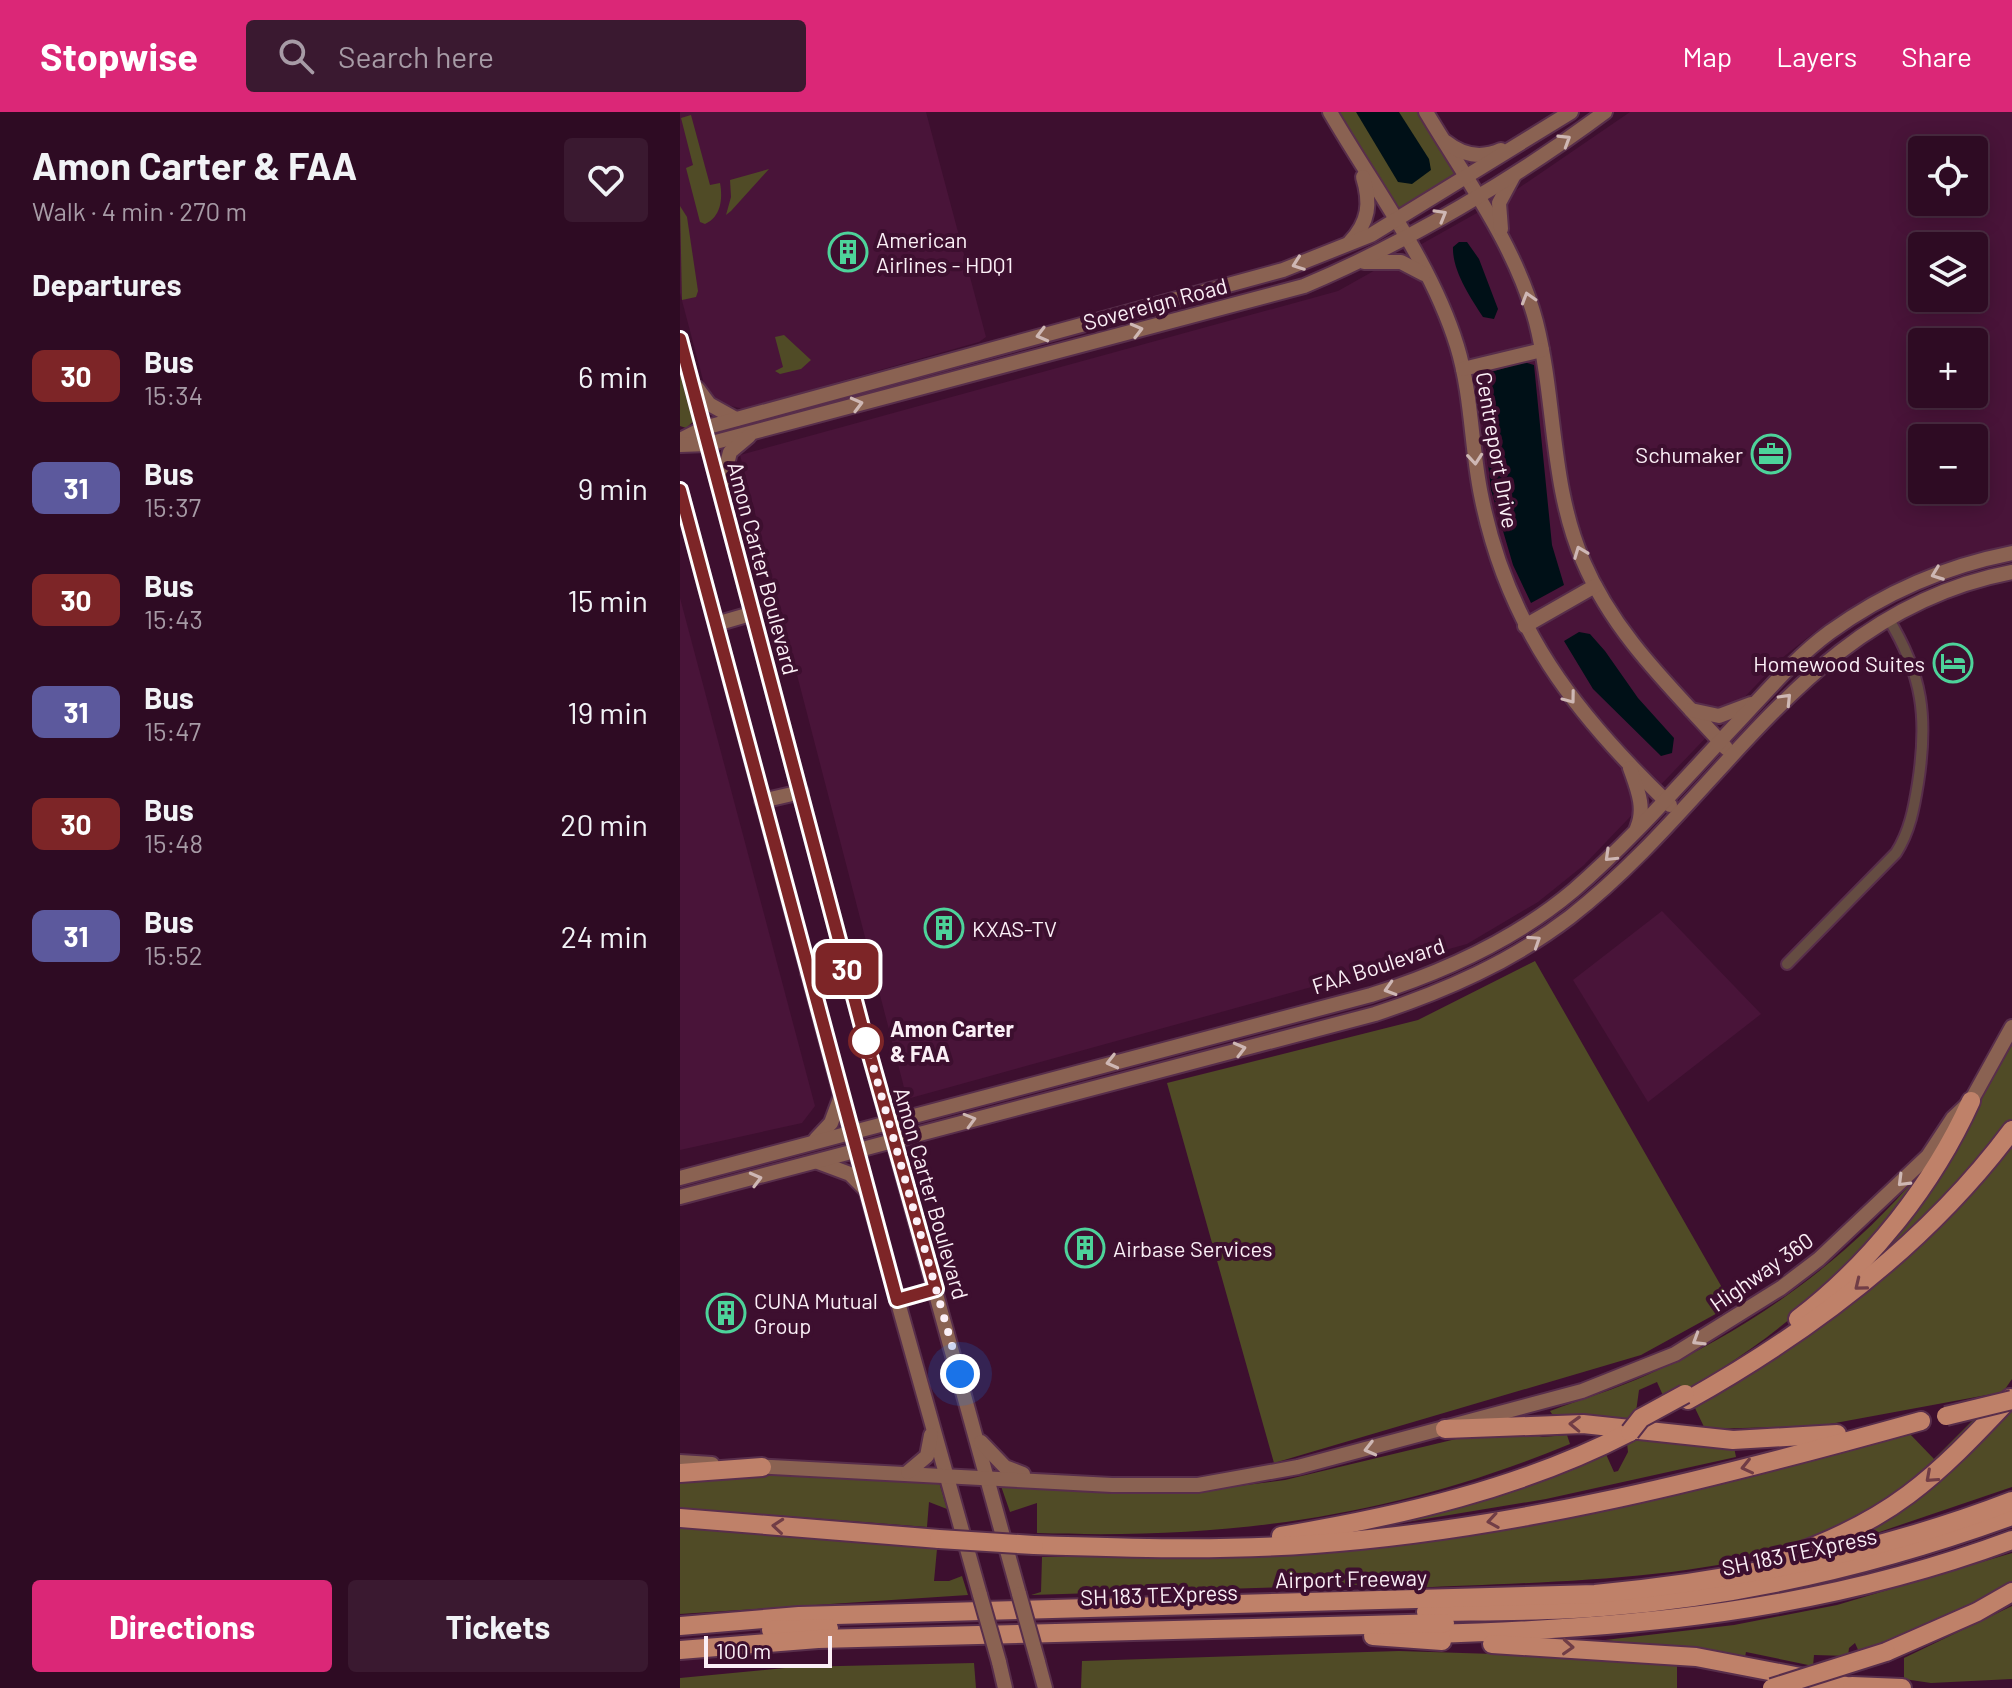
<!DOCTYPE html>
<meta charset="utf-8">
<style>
body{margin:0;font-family:Barlow,sans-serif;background:#3a1930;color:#f1f3f6;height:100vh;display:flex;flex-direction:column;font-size:30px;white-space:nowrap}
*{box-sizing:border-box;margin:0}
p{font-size:26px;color:#a79ba6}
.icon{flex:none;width:44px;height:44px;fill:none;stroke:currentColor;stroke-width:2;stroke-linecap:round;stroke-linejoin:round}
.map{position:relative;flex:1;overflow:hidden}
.side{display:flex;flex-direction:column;background:#2e0b23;width:680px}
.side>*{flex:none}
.badge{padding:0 16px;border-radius:12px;font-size:28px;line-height:52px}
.fabs{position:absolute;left:1228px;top:24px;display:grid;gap:16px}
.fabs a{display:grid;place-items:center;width:80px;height:80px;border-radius:8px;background:#2e0b23;box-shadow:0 4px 20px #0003,0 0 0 2px #492b41;font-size:40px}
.scale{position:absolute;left:24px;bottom:20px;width:128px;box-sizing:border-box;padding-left:8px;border:4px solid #fbeff6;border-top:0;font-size:22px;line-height:28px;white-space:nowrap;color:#fbeff6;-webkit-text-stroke:6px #3d0f2f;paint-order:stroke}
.you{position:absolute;width:40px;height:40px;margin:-20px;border:6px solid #fff;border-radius:50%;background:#1a73e8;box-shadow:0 0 0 12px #1a73e833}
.map>.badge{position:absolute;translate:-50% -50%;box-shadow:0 0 0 4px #fff}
h2{padding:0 32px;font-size:30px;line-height:72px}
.round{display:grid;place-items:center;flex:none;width:84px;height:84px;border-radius:8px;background:#3a1930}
.headline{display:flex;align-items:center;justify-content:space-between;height:136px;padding:0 32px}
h1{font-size:38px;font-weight:700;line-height:60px}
.action{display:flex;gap:16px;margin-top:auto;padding:16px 32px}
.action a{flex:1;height:92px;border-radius:8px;background:#db2777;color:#fff;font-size:32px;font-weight:700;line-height:92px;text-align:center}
.action a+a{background:#3a1930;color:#f1f3f6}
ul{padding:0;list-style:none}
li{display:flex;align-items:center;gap:24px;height:112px;padding:0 32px}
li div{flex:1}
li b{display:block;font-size:30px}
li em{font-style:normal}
li .badge{min-width:88px;font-weight:700;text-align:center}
header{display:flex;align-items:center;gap:48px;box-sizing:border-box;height:112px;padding:0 40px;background:#db2777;color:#fff}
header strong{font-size:38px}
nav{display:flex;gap:44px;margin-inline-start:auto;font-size:28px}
.search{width:560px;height:72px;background:#3a1930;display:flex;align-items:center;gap:20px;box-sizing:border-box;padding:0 28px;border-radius:8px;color:#a79ba6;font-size:30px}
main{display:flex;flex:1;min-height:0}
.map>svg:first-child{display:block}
</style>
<header>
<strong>Stopwise</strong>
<div class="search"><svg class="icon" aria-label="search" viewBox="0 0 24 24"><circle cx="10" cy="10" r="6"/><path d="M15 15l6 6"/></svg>Search here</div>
<nav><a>Map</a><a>Layers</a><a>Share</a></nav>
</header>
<main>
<section class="side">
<div class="headline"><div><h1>Amon Carter &amp; FAA</h1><p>Walk · 4 min · 270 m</p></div><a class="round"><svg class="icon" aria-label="heart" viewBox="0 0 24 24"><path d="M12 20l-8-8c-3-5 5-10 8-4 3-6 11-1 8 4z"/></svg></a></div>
<h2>Departures</h2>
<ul>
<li><span class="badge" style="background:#7d2527;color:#fff">30</span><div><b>Bus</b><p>15:34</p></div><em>6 min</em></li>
<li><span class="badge" style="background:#5c599d;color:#fff">31</span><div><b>Bus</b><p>15:37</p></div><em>9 min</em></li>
<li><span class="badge" style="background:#7d2527;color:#fff">30</span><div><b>Bus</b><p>15:43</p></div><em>15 min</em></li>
<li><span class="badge" style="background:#5c599d;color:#fff">31</span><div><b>Bus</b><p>15:47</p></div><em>19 min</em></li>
<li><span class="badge" style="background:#7d2527;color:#fff">30</span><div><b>Bus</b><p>15:48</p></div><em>20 min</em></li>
<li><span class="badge" style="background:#5c599d;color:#fff">31</span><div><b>Bus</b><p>15:52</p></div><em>24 min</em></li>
</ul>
<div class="action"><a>Directions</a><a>Tickets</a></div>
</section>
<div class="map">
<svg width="1332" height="1576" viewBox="0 0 1332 1576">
<rect width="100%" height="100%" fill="#3d0f2f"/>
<!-- built -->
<g fill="#491439" fill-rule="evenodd">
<path d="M0,0H246L306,225L299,230L63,297L40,291L24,272L0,181Z"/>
<path d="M950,0H1332V433L1300,440L1236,462L1136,519L1102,546L904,753L858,790L787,832L227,987L60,343L658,179L827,84ZM1242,38H1294V90H1242ZM1242,134H1294V186H1242ZM1242,230H1294V282H1242ZM1242,326H1294V378H1242Z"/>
<path d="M0,486L135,994L122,1011L0,1038Z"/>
<path d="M982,799L1081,902L968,990L893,868Z"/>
</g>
<!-- green -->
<g fill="#504b26">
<path d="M657,0H740L776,65L720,100L711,92Z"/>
<path d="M11,3L30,73L40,71C43,87 41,105 25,112L20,110L6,56L13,53L1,6Z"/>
<path d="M89,57L51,99L46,103L51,85L50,68Z"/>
<path d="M0,94L7,105L18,179L16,185L2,188Z"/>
<path d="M104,223L131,248L121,257L100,262L95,259L103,255L95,225Z"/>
<path d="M0,251L15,308L6,316L0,314Z"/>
<path d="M855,849L1052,1193L961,1243L594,1351L487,971L738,908Z"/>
<path d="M1332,933V1007L1329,1011L1287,1062L1174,1171L1296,996Z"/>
<path d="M1332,1027V1267L1323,1280L1139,1314L1025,1317L1015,1296L1138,1217L1195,1171Z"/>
<path d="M1240,1061L1243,1063C1186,1151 1080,1243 985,1288L977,1270L959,1278L956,1300L946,1308L872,1302L870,1299C902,1287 936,1277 967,1263C1071,1217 1166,1149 1240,1061Z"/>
<path d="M1332,1297V1375L1170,1430V1426C1238,1390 1275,1358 1325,1299Z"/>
<path d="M1303,1303C1261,1343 1223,1383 1172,1411C1063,1471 861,1469 736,1476L734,1471L351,1483L361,1480L362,1445H509L640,1437L1229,1321L1254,1347L1297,1304Z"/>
<path d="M847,1319L918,1321H851L862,1325L887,1323L890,1332C713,1405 547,1428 357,1421V1391L330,1400L321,1374L439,1380L526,1378L605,1368L776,1327Z"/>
<path d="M959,1324L1054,1335L1056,1345L866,1387L727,1410L726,1407L925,1340L934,1360L938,1359L948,1340L947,1331Z"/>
<path d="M94,1362L259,1370L267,1397L249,1390L247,1415L0,1396V1364Z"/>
<path d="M0,1413L257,1437L254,1469H269L282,1464L288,1483L0,1502Z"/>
<path d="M1332,1441V1473L1196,1534L1179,1540L1175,1531L1169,1536L1168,1544L1134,1543L1133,1554L1066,1540L1065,1545L925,1528L1054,1513L1157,1493Z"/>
<path d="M1332,1494V1567L1251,1571L1224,1567V1546Z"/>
<path d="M719,1539L940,1546L997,1552V1576H401L402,1549Z"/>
<path d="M294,1551L296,1576H0V1566L115,1555Z"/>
</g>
<!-- water -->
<g fill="#001017">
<path d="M676,0H719L749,47L751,58L732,72L718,70Z"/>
<path d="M779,130H787L799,147L818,197L814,207L803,205C790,185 772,158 773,135Z"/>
<path d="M844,250L854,253L872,433L884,473L851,491L833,453L811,378L798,264Z"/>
<path d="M899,520L910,522L925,539L958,586L994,626L992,641L981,644L913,577L884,529Z"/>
</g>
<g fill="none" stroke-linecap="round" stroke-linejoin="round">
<!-- street casing -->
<g stroke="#582e4b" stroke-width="14">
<path id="street" d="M1107,852L1216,741C1230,719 1234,696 1238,671C1248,606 1243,563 1208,506"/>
</g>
<!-- secondary casing -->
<g stroke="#582e4b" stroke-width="18">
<g id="secondary">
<path d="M650,0C694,76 751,150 777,234C792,283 791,334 801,383C827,515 895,602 990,693"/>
<path d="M746,0C786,67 836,134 856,210C876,289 870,373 903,449C935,524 993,577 1046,636"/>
<path d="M766,30C782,43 801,47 821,38"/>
<path d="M821,117L819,91L834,63"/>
<path d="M670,130C689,110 691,91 683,65"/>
<path d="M684,150H721L744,162"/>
<path d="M0,227L182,915L339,1482"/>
<path d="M783,257L862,238"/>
<path d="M17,276L29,292L56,307"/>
<path d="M0,328L24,316L603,158L691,123L891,0"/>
<path d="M0,333L28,332L624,174C724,132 838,65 925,0"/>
<path d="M42,372L50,340L69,324"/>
<path d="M0,378L187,1080L300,1483"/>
<path d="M36,512L74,501"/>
<path d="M845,514L915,474"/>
<path d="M1011,598L1039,604L1071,592"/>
<path d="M950,656C957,676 966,696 957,716"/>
<path d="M82,689L121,680"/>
<path d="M128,861L165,850"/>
<path d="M136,1027L151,1011L161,984"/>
<path d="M138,1050L170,1062L185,1077"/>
<path d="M0,1066L691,883C764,860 835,828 894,778C953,727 1005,666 1059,609C1088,578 1116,545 1150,520C1205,480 1266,454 1332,441"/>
<path d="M0,1085L695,902C765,879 831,850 890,805C1043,686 1125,499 1332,460"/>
<path d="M217,1188L256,1177"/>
<path d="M301,1330L325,1355L343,1362"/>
<path d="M0,1350L32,1352"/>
<path d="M72,1354L432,1373H518L618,1355L902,1279L995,1242L1101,1176L1139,1147L1248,1044L1273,1006L1291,989L1332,915"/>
<path d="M228,1360L247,1344L251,1323"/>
<path d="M319,1550L325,1576"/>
<path d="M358,1550L365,1576"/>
</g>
</g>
<!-- highway casing -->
<g stroke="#582e4b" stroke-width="22">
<g id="highway">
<path d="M1118,1207C1191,1151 1253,1073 1291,989"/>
<path d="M1008,1288C1131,1219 1247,1132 1332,1018"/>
<path d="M765,1317L903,1312L1053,1328L1157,1322"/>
<path d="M0,1361L82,1355"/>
<path d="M0,1406L259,1427"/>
<path d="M601,1424C720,1404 842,1376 950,1320"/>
<path d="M354,1433C447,1436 541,1439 634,1432C840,1417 1043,1364 1241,1309"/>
<path d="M1103,1446C1211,1409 1254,1367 1330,1286"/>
<path d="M746,1500C805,1499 864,1500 923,1495C1063,1484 1200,1452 1332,1404"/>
<path d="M0,1514L119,1504L915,1482C1058,1468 1198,1441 1332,1389"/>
<path d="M91,1518L149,1516"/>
<path d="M750,1522C951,1517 1141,1499 1332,1428"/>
<path d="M693,1524L762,1529"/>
<path d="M812,1532L1016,1545L1177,1576"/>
<path d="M0,1538L138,1527L765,1511"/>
<path d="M1206,1540L1297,1500L1332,1480"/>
<path d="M1172,1574L1222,1576"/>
</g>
</g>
<!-- street -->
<use href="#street" stroke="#654c42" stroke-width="10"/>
<!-- secondary -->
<use href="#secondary" stroke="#8a6252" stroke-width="14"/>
<!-- highway -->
<use href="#highway" stroke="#bf8169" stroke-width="18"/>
<!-- secondary-bridge casing -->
<g stroke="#582e4b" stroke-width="18" stroke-linecap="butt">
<g id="secondary-bridge">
<path d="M339,1482L358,1550"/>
<path d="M300,1483L319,1550"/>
</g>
</g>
<!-- highway-bridge casing -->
<g stroke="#582e4b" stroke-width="22" stroke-linecap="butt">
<g id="highway-bridge">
<path d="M1266,1304L1332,1288"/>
<path d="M950,1320L961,1306L1005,1282"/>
<path d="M259,1427L354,1433"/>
<path d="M1092,1576L1206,1540"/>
</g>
</g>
<!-- secondary-bridge -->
<use href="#secondary-bridge" stroke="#8a6252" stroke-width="14"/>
<!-- highway-bridge -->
<use href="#highway-bridge" stroke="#bf8169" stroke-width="18"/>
</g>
<!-- one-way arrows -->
<defs><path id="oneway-chevron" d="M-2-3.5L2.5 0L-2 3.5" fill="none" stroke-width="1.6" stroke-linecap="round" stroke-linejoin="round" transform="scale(2)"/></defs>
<g stroke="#ceb7b4">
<use href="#oneway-chevron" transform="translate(885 28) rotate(-32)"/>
<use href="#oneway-chevron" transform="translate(761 103) rotate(-30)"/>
<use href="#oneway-chevron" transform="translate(618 152) rotate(160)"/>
<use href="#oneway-chevron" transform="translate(848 186) rotate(-107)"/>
<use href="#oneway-chevron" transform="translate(457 218) rotate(-15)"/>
<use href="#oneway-chevron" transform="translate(362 223) rotate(165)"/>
<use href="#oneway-chevron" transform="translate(177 292) rotate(-15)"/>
<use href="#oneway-chevron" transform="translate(795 347) rotate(85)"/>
<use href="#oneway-chevron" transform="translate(900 440) rotate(-111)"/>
<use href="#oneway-chevron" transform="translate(1257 462) rotate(159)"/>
<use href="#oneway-chevron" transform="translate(890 586) rotate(53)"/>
<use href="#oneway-chevron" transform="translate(1106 587) rotate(-46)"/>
<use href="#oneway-chevron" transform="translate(930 744) rotate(136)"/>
<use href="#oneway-chevron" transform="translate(855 829) rotate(-33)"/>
<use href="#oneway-chevron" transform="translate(710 877) rotate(163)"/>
<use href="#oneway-chevron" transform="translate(560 937) rotate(-15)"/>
<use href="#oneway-chevron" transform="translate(432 950) rotate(166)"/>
<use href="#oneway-chevron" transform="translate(290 1008) rotate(-16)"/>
<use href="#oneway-chevron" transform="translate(76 1067) rotate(-15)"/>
<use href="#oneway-chevron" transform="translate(1223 1069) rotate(135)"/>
<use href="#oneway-chevron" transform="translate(1018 1228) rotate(148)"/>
<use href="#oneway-chevron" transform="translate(690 1337) rotate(166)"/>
</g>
<g stroke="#713d46">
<use href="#oneway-chevron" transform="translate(1180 1173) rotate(141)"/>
<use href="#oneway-chevron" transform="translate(895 1312) rotate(-178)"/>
<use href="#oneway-chevron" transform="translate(1067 1355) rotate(167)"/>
<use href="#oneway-chevron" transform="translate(1251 1365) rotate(138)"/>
<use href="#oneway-chevron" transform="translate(813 1409) rotate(171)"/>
<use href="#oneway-chevron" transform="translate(98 1414) rotate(-175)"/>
<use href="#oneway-chevron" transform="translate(888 1535) rotate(3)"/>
</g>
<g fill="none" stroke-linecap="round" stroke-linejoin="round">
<!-- line casing -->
<g stroke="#fff" stroke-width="18">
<path id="line" d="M0,227L182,915L256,1177L217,1188L0,378"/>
</g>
<!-- line -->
<use href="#line" stroke="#7d2527" stroke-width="12"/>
<!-- walk -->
<path stroke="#fbeff6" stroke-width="8" stroke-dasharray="0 14.4" d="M186,929L280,1262"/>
</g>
<!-- icons -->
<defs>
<g id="building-ring" transform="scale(2)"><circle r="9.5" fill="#3d0f2f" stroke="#4dd39a" stroke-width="1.5"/><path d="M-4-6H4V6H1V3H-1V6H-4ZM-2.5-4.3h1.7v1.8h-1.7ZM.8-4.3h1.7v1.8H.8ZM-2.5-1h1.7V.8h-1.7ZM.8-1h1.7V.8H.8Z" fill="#4dd39a"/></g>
<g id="office-ring" transform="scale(2)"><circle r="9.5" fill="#3d0f2f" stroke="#4dd39a" stroke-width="1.5"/><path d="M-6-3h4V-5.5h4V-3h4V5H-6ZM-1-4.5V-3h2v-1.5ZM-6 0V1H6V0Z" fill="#4dd39a"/></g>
<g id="hotel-ring" transform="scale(2)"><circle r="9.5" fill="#3d0f2f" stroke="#4dd39a" stroke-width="1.5"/><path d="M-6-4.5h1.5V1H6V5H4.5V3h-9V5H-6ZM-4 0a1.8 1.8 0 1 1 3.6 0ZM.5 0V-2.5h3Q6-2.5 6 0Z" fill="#4dd39a"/></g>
</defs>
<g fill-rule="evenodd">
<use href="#building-ring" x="168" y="140"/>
<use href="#office-ring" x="1091" y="342"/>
<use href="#hotel-ring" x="1273" y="551"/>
<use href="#building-ring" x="264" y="816"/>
<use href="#building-ring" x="405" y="1136"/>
<use href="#building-ring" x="46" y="1201"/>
</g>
<!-- markers -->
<circle fill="#fff" stroke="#7d2527" stroke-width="4" cx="186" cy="929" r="16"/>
<g text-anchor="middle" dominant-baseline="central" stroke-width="8" stroke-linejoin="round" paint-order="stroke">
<!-- poi labels -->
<g font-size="22" fill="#fbeff6" stroke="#3d0f2f" text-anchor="start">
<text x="196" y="127">American<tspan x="196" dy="25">Airlines - HDQ1</tspan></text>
<text x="1063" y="342" text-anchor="end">Schumaker</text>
<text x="1245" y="551" text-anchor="end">Homewood Suites</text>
<text x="292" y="816">KXAS-TV</text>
<text x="433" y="1136">Airbase Services</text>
<text x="74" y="1188">CUNA Mutual<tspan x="74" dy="25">Group</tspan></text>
</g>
<!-- street labels -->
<g font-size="22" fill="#fbeff6" stroke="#3d0f2f">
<text transform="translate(475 191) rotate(-15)">Sovereign Road</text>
<text transform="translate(818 338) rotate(80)">Centreport Drive</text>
<text transform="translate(84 456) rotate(75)">Amon Carter Boulevard</text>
<text transform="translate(698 853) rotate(-18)">FAA Boulevard</text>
<text transform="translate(252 1081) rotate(74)">Amon Carter Boulevard</text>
<text transform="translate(1081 1159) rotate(-35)">Highway 360</text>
<text transform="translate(1119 1439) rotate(-12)">SH 183 TEXpress</text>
<text transform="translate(671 1466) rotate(-1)">Airport Freeway</text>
<text transform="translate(479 1482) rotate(-2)">SH 183 TEXpress</text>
</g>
<!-- stop labels -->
<g font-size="22" font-weight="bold" fill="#fbeff6" stroke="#3d0f2f" text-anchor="start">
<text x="210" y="916">Amon Carter<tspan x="210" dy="25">&amp; FAA</tspan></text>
</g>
</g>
</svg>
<div class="fabs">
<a><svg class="icon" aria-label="locate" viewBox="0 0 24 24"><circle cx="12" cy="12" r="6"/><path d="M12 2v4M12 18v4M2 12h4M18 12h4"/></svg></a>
<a><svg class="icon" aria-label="layers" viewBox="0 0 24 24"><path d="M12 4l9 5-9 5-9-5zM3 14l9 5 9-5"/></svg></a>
<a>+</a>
<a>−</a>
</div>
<div class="scale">100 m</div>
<div class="you" style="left:280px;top:1262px"></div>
<b class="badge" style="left:167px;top:857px;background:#7d2527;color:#fff">30</b>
</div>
</main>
